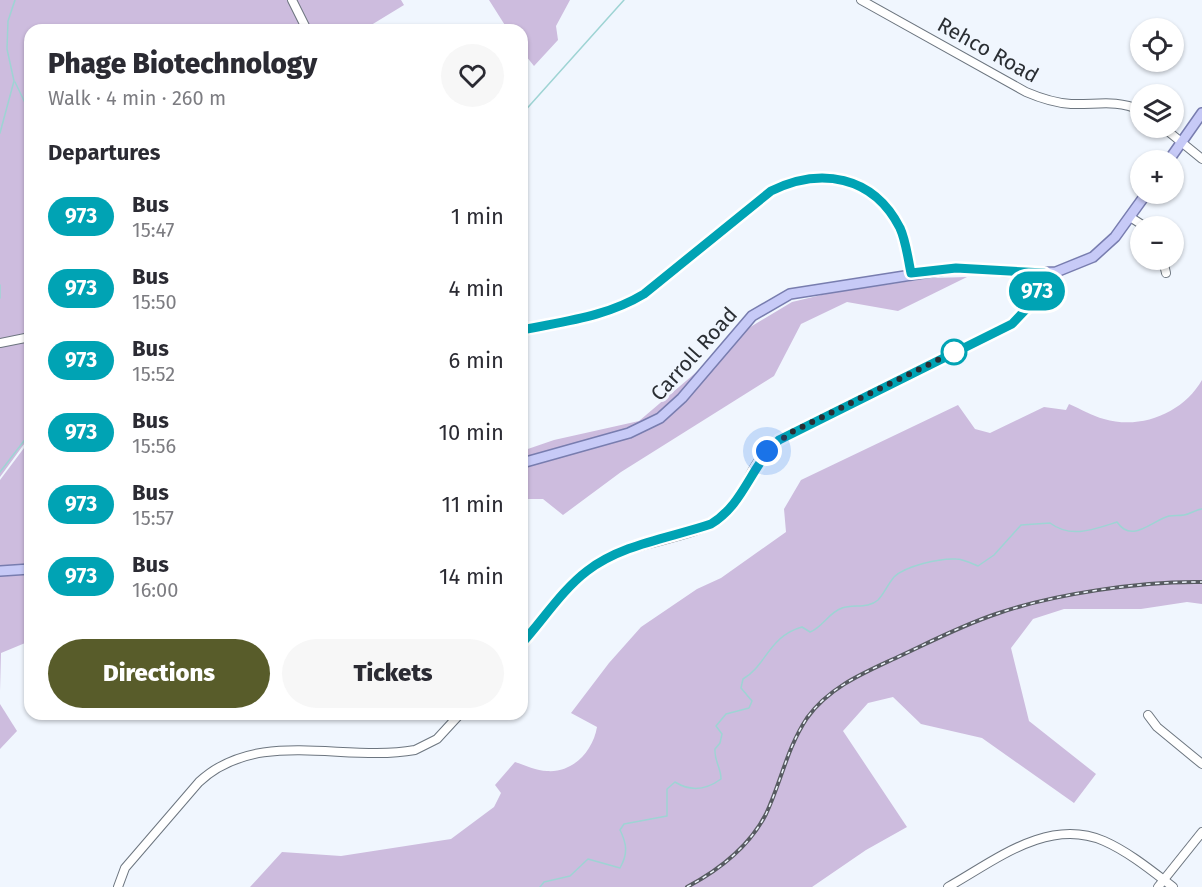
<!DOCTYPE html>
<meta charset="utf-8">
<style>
body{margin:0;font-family:"Fira Sans",sans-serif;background:#f7f7f7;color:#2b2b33;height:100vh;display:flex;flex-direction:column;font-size:22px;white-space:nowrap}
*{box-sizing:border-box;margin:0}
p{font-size:20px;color:#7c7c81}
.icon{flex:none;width:33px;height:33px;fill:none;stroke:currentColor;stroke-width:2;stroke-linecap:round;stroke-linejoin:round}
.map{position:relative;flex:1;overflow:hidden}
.side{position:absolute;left:24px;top:24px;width:504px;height:696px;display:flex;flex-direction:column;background:#fff;border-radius:18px;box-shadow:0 2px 4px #0004}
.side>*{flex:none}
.badge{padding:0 12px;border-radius:20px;font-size:21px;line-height:39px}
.controls{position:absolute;left:1130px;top:18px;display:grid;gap:12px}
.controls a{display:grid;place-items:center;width:54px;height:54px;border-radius:50%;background:#fff;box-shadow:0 2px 4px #0004;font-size:30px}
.you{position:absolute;width:30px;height:30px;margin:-15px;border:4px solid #fff;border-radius:50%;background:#1a73e8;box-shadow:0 0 0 9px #1a73e833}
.map>.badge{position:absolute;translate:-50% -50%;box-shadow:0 0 0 3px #fff}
h2{padding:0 24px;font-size:22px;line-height:54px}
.round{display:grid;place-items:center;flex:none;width:63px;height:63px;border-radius:32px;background:#f7f7f7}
.overview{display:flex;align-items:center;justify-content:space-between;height:102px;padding:0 24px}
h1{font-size:28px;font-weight:800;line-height:45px}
.primary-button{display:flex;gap:12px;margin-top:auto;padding:12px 24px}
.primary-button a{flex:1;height:69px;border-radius:36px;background:#585c2a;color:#fff;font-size:24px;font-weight:800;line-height:69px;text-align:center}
.primary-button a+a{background:#f7f7f7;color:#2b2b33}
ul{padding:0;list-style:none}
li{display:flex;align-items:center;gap:18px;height:72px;padding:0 24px}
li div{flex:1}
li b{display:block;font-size:22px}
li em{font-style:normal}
li .badge{min-width:66px;font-weight:700;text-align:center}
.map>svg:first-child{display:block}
</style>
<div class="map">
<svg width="1202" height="887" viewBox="0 0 1202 887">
<rect width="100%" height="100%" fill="#f0f6fe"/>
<!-- green -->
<g fill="#cdbcde">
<path d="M0,0H401L404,5L363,30H30V436L0,477Z"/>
<path d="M489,0H570L556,26L558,40L534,66L522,51V30H508Z"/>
<path d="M967,277L898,311L847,302L801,324L774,376L621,472L563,515L543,499H522V451L554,440L639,421L747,329L792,302L834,292L932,278Z"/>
<path d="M1202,380V604L1187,602L1141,609H1064L1033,619L1011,648L1029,721L1096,774L1074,803L982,738L921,724L893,697L868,703L843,731L907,827L866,850L812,887H250L282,852L341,856L451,839L494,807L501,793L495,785L515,762C525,765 537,771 547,771C573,773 593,751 597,727L571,713L609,663L641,627L697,589L721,578L786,532L784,509L801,480L958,405L975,429L990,433L1044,407L1066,410L1069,404C1081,409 1092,416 1104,419C1141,430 1183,413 1202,380Z"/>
<path d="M30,440V641L1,653L0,691V480Z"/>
<path d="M0,704L17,731L0,749Z"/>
</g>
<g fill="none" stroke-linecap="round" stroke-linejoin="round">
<!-- stream -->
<g stroke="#9ed4d4" stroke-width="1.5">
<path d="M15,82L28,109L30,127"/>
<path d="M522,114L624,0"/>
<path d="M0,133L14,81L7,49L8,21L15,0"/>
<path d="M0,285V298"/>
<path d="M0,472L30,433"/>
<path d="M540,887L544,882L570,876L588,859L620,868C628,854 627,844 620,830L624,824L667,816V789L675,782C691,792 706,790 721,779C721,767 714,761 715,749L720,743L722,734L716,726L726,714L749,708L752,701L741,688L743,679C766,666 769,636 802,627L810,632C823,627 828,613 842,608C854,604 868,609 878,600C884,594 888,584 894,577C905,566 940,558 956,559C963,559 971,563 978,566L994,555L1021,525L1050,523C1071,539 1095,529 1117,522C1132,544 1151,521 1169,516C1174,515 1179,516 1184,515C1190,514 1195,510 1202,509"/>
</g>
<!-- minor casing -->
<g stroke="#6c757f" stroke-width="10">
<g id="minor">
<path d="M292,0L307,30"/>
<path d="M861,0L1026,92C1040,98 1055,103 1071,104C1096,105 1116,99 1140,110"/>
<path d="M1164,128L1202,159"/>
<path d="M1130,217L1144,226"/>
<path d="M1163,260L1166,273"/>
<path d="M522,330C565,322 607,317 644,294L771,191C821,167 873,175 900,228C906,241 908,259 911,273"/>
<path d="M0,343L30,337"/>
<path d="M522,643C549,612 575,572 614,555C645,541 697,537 722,517C740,504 745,481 757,463C763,454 771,447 779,440L1013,324L1032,303L1044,273"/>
<path d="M1148,715L1157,727L1202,764"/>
<path d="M118,887L125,868L199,782C258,727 344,763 415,750L437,739L460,714"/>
<path d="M948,887C996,860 1048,817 1104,841C1129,852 1152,871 1173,887"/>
<path d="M1158,887L1202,832"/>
</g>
</g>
<!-- major casing -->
<g stroke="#787daf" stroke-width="12">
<g id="major">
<path d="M1169,160L1202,113"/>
<path d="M522,463L629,433L660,418L682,398L752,316L790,294L956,268L1029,273L1056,272L1093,257L1115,237L1146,194"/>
<path d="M0,571L30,569"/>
</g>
</g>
<!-- minor -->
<use href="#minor" stroke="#fff" stroke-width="8"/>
<!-- major -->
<use href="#major" stroke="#c7caf7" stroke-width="9"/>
<!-- rail casing -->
<g stroke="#575b61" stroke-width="4">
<path id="rail" d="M687,887C719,870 749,847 766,814C781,782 787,748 807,718C830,686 866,672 900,656C932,641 963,625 996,614C1053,594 1142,581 1202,582"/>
</g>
<!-- rail -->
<use href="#rail" stroke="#f0f6fe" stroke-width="1.5" stroke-dasharray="4.5" stroke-linecap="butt"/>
</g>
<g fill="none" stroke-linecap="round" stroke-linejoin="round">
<!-- line casing -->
<g stroke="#fff" stroke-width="14">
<path id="line" d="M522,330C565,321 606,317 644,294L771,191C820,167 873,175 900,228C906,241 908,259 911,273L956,268L1044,273L1032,303L1012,324L779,440C750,467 744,504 711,524C670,538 622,544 587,571C562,590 543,620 522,643"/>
</g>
<!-- line -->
<use href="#line" stroke="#00a3b4" stroke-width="9"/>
<!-- walk -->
<path stroke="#2a2e33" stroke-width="6" stroke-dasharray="0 10.8" d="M767,451L790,433L954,352"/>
</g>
<!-- markers -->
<circle fill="#fff" stroke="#00a3b4" stroke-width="3" cx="954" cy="352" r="12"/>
<g text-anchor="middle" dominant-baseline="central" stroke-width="6" stroke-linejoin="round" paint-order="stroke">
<!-- street labels -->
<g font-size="21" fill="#2a2e33" stroke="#f0f6fe">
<text transform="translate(988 50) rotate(29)">Rehco Road</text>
<text transform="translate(694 354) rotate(-48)">Carroll Road</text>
</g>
</g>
</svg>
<div class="controls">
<a><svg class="icon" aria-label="locate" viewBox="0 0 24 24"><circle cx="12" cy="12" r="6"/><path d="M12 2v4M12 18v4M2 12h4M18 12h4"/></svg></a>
<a><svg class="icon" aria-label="layers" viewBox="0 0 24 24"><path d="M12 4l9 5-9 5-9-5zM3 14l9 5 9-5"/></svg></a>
<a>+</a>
<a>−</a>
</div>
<div class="you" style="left:767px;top:451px"></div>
<b class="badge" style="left:1037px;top:291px;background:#00a3b4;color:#fff">973</b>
<section class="side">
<div class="overview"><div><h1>Phage Biotechnology</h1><p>Walk · 4 min · 260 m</p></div><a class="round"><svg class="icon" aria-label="heart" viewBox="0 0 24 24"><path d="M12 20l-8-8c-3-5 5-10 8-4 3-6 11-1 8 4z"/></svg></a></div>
<h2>Departures</h2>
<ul>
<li><span class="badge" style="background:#00a3b4;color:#fff">973</span><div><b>Bus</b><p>15:47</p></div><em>1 min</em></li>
<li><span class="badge" style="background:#00a3b4;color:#fff">973</span><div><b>Bus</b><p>15:50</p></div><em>4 min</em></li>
<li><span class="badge" style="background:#00a3b4;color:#fff">973</span><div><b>Bus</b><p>15:52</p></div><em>6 min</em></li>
<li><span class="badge" style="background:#00a3b4;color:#fff">973</span><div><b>Bus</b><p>15:56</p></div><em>10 min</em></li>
<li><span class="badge" style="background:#00a3b4;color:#fff">973</span><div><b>Bus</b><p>15:57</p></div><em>11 min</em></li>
<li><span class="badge" style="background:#00a3b4;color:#fff">973</span><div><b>Bus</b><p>16:00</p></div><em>14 min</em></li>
</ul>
<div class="primary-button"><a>Directions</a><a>Tickets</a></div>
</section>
</div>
